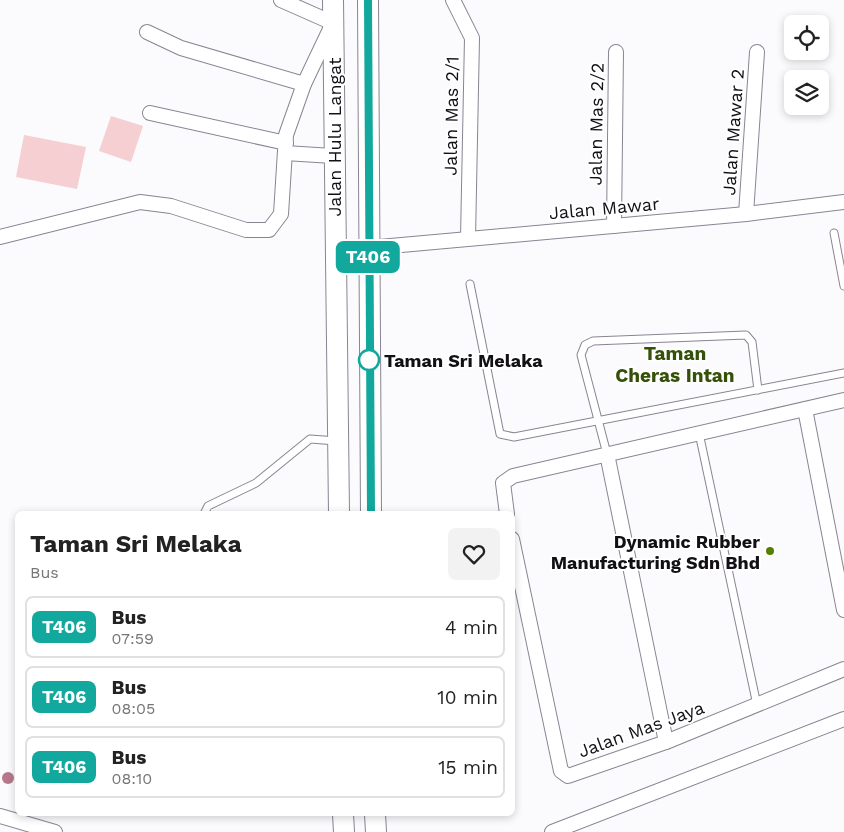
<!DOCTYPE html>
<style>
body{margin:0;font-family:"Work Sans",sans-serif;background:#f2f2f2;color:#222;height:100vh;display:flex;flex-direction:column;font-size:19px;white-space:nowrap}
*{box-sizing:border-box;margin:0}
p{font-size:16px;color:#767676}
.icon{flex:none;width:28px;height:28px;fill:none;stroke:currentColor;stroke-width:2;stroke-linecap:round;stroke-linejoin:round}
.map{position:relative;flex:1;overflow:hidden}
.details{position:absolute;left:15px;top:511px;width:500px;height:305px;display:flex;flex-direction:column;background:#fff;border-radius:8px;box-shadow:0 2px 8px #0003}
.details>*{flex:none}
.badge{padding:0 10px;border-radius:8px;font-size:18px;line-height:32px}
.fabs{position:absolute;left:784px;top:15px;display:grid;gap:10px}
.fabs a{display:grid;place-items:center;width:45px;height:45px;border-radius:8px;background:#fff;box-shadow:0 2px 8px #0003;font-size:25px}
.map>.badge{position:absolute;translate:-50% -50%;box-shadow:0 0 0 2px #fff}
.round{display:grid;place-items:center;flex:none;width:52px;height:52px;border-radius:8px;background:#f2f2f2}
.headline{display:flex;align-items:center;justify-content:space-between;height:85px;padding:0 15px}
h1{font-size:24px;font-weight:700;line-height:38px}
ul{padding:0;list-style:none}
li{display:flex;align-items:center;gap:15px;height:62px;margin:0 10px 8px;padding:0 5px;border:2px solid #e0e0e0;border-radius:8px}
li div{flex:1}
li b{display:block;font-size:19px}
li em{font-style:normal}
li .badge{min-width:55px;font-weight:700;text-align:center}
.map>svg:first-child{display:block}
</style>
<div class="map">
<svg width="844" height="832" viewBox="0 0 844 832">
<rect width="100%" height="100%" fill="#fbfafd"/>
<!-- green -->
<g fill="#f5cfd2">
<path d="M111,116L143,126L131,162L99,151Z"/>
<path d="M24,135L86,147L77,189L16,177Z"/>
</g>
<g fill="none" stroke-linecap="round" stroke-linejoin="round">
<!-- lane casing -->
<g stroke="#8a8492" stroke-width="9">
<g id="lane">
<path d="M834,233L844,286"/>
<path d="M470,284L500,434L514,437L844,373"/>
<path d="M699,433L757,705"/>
<path d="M607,454L581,355L585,345L593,341L746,335L752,342L758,390"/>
<path d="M204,514L208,506L256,483L310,439L337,441"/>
</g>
</g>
<!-- street casing -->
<g stroke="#8a8492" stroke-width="16">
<g id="street">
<path d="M453,0L472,38L468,238"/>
<path d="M147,32L181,48L304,84"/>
<path d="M150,113L286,143"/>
<path d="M285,153L333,156"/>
<path d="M746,214L757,52"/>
<path d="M614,226L616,52"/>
<path d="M0,237L140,202L171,206L246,230H269L281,214L286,135L304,84L333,23L281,0"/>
<path d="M368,248L746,214L844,202"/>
<path d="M805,409L844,610"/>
<path d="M607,454L666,742"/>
<path d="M507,514L503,483L513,476L844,400"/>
<path d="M512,539L561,771L568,776L666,742L844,669"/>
<path d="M0,816L55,832"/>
<path d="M552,832L844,719"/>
</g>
</g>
<!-- secondary casing -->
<g stroke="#8a8492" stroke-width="22">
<g id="secondary">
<path d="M333,0L339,514"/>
<path d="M368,0L371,514"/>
<path d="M343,814L344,832"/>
<path d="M375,814L376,832"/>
</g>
</g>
<!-- lane -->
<use href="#lane" stroke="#fff" stroke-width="7"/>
<!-- street -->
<use href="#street" stroke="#fff" stroke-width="14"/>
<!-- secondary -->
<use href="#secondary" stroke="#fff" stroke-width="20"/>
</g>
<!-- trees -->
<circle fill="#b7788b" cx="8" cy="778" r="6"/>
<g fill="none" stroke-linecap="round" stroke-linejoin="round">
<!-- line casing -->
<g stroke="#fff" stroke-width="11">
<path id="line" d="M368,0L371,514"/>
</g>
<!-- line -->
<use href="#line" stroke="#12a89d" stroke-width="8"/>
</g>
<!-- markers -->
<circle fill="#fff" stroke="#12a89d" stroke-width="2.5" cx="369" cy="360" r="10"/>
<circle fill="#547f02" stroke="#fff" stroke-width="2" cx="770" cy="551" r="5"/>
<g text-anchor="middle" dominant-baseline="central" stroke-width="4" stroke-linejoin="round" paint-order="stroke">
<!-- street labels -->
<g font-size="18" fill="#121015" stroke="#fff">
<text transform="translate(451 116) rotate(-89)">Jalan Mas 2/1</text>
<text transform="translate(596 124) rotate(-89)">Jalan Mas 2/2</text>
<text transform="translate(733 132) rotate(-86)">Jalan Mawar 2</text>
<text transform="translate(334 137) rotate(-90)">Jalan Hulu Langat</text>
<text transform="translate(604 208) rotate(-5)">Jalan Mawar</text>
<text transform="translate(641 729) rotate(-20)">Jalan Mas Jaya</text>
</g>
<!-- stop labels -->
<g font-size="18" font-weight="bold" fill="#121015" stroke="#fff" text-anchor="start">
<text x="384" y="360">Taman Sri Melaka</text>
</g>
<!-- poi labels -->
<g font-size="18" font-weight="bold" fill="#121015" stroke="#fff" text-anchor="end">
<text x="760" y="541">Dynamic Rubber<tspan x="760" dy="21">Manufacturing Sdn Bhd</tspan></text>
</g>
<!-- neighbourhood labels -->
<g font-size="19" font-weight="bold" fill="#355008" stroke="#fff">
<text x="675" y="353">Taman<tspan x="675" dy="22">Cheras Intan</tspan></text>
</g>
</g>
</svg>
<div class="fabs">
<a><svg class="icon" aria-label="locate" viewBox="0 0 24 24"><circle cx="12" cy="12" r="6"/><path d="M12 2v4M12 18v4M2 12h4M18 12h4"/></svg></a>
<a><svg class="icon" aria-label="layers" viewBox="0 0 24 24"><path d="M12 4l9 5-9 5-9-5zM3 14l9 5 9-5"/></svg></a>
</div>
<b class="badge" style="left:368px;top:257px;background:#12a89d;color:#fff">T406</b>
<section class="details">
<div class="headline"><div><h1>Taman Sri Melaka</h1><p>Bus</p></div><a class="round"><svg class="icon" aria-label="heart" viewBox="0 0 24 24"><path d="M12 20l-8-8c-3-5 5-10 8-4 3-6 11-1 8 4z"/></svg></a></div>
<ul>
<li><span class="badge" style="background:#12a89d;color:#fff">T406</span><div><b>Bus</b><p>07:59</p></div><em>4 min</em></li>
<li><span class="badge" style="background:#12a89d;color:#fff">T406</span><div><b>Bus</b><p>08:05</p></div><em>10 min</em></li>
<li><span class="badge" style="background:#12a89d;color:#fff">T406</span><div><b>Bus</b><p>08:10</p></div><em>15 min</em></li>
</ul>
</section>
</div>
